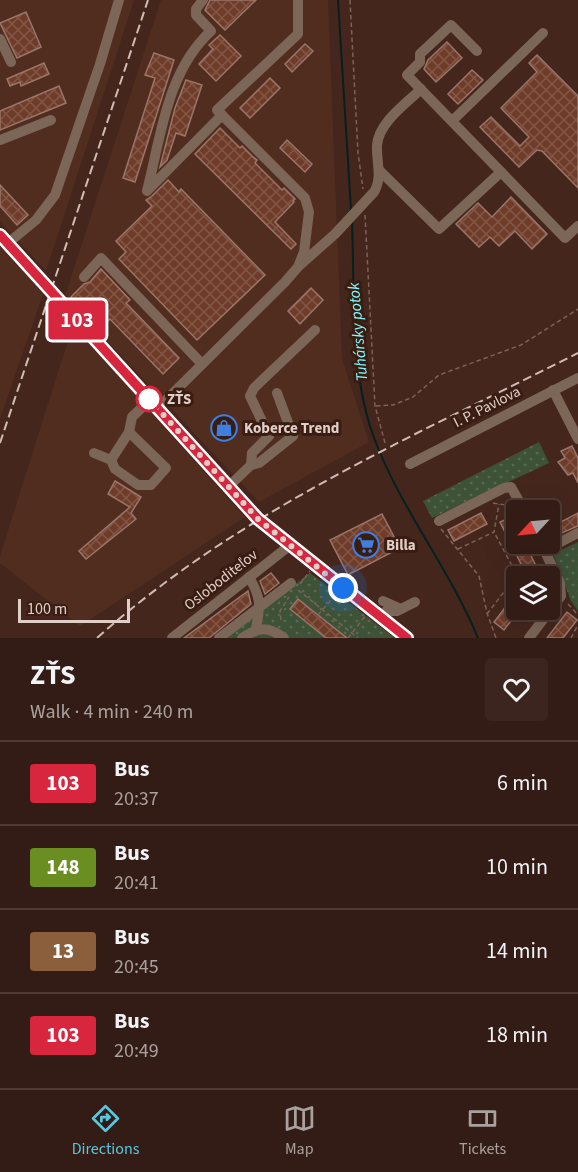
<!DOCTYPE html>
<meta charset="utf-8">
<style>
body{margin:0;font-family:"Source Sans 3",sans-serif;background:#3b251e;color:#f1f3f6;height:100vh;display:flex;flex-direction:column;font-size:22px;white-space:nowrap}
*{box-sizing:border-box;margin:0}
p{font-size:20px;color:#a9a1a0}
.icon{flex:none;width:33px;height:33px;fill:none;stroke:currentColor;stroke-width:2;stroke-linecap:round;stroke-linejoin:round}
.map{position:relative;height:638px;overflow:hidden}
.side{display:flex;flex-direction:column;background:#331c15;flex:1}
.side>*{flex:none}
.badge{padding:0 12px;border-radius:4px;font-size:21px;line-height:39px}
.needle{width:39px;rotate:244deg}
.buttons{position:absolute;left:506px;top:500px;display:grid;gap:12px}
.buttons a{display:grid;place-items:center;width:54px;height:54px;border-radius:6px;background:#331c15;box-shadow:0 6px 24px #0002,0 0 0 2px #4e3a34;font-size:30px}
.scale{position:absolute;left:18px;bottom:15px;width:112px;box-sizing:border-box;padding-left:6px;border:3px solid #e1cec7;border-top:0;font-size:16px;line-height:21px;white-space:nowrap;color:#e1cec7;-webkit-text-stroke:4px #391d12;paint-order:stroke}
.you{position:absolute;width:30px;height:30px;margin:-15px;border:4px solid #fff;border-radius:50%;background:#1a73e8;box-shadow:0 0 0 9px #1a73e833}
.map>.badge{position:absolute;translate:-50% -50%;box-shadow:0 0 0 3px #fff}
.round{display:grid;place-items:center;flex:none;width:63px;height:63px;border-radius:6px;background:#3b251e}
.head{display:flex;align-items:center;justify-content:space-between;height:102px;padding:0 30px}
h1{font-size:28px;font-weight:700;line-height:45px}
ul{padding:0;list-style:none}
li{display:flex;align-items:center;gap:18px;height:84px;padding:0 30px;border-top:2px solid #4e3a34}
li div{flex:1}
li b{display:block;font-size:22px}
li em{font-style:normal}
li .badge{min-width:66px;font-weight:700;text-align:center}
.menu{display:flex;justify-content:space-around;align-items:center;height:84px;border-top:2px solid #4e3a34;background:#331c15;font-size:16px;color:#a9a1a0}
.menu a{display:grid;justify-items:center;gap:3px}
.menu .on{color:#56c9e1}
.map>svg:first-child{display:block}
</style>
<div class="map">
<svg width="578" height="638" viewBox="0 0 578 638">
<defs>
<pattern id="green-dots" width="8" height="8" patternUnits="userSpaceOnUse" patternTransform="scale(1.5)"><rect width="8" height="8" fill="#3d5237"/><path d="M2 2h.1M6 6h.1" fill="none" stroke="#596a52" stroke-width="1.8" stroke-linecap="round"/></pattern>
<pattern id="building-cross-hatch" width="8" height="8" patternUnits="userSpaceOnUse" patternTransform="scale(1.5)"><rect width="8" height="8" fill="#6f3c29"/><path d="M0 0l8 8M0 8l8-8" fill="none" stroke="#835747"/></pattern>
</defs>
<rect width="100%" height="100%" fill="#44261c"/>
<!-- built -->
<g fill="#512d20">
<path d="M0,0H134L46,271L0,222Z"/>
<path d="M161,0H328L342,359L369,442L259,502L65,296Z"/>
<path d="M0,244L43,294L0,419Z"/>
<path d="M73,325L245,517L80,626L0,563V556Z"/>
</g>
<!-- green -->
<g fill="url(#green-dots)">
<path d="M539,442L549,463L432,518L423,501Z"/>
<path d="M578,542V611L571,601L553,554Z"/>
<path d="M310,573L395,638H224Z"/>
</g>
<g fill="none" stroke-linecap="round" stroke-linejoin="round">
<!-- stream -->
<g stroke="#062021" stroke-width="2">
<path d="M338,0L351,210"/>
<path d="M352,222C355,294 349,375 376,443C403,512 450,570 478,638"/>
</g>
</g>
<!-- building -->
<g fill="url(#building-cross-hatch)" stroke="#9a766a" stroke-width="1.5">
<path d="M210,0H256L225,30L205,10Z"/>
<path d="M26,12L41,47L17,58L0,23Z"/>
<path d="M220,35L241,56L216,81L199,64L213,49L209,45Z"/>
<path d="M447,42L462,58L436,82L424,69L428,60Z"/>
<path d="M305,44L313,51L292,72L285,64Z"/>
<path d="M154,53L174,60L135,182L123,178L155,78L145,75Z"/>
<path d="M537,55L578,96V188L542,151L537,150L519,167L480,127L491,117L520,146L529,137L501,108L537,72L529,63Z"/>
<path d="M44,63L49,74L21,86L20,82L10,86L7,79Z"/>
<path d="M472,70L483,80L458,104L448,94Z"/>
<path d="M270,78L280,88L250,118L240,108Z"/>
<path d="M186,80L202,85L185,136L176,133L167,160L160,167L175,108Z"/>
<path d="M59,86L66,103L0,130V111Z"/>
<path d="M220,128L240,148L242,146L252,156L257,160L255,163L282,190L284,188L295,199L293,201L294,202L275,222L296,244L291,249L195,154Z"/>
<path d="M287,140L312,164L305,172L280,148Z"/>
<path d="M168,180L179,192L181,189L265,275L197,340L119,259L126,252L116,241L152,206L146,200L152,196Z"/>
<path d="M0,185L28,215L17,225L0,206Z"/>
<path d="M511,197L547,234L532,249L515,231L499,246L490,237L479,247L456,224L478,203L492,217Z"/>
<path d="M101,269L130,300L126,303L179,358L163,374L110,319L101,328L71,297L84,284L90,282Z"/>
<path d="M311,288L323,300L300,324L288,311Z"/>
<path d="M572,446L578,458V483L573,473L568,475L558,462L565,458L561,451Z"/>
<path d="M115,481L141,497L131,513L136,519L86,559L79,551L130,507L108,494Z"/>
<path d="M481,513L487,524L454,541L448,530Z"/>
<path d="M578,513V526L557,535L553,526Z"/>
<path d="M382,514L400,548L348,575L330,540Z"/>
<path d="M511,517L516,526V543H525L535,564L524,570L500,522Z"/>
<path d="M271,573L279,583L265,594L260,581Z"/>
<path d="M248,591L251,604L209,638H184Z"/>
<path d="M516,593V609H520L504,630L494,622Z"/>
<path d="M298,599L318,615L347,638H326L290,609Z"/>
<path d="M567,612L577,620L563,638H547Z"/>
</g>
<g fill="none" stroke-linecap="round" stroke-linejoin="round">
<!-- path -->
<g stroke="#7c625a" stroke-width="1.5" stroke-dasharray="4.5 3" stroke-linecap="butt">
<path d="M350,0L358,153L363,189"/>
<path d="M365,215L375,406L385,443"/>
<path d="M376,406L393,405L413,397L439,375L521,345L578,309"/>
<path d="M493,503L512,506"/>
<path d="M441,529L479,576L487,613L496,638"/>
<path d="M458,549L494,532L499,504"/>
<path d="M300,584L310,571"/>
<path d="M298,590L358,638"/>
<path d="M568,604L578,615"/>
<path d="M487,614L517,575L494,532"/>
<path d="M318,615L337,593"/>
<path d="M281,620L280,611L289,597"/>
<path d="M348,638L366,615"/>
<path d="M571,638L578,625"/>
</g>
<!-- minor -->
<g stroke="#7b6657" stroke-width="10">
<path d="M203,0L196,9V15L211,31C167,71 161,136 147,191L222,115"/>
<path d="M0,39L11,62"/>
<path d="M477,51L451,25L420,54V62L407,75L565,238L578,226"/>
<path d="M452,121L543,33"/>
<path d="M0,140L51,120"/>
<path d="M379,170L439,229L501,172"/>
<path d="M0,235L258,519L407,638"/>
<path d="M8,243L36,220L55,195L100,64L119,0"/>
<path d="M300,265L335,234L374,192C383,177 376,161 377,145C379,122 406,104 421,89"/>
<path d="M84,277L101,258L202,364"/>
<path d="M553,390L578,439"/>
<path d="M157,409L285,282L298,267L304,252L309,212L305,198L217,110L298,34V0"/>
<path d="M94,453L111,460L115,469L138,485H151L166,468L129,432"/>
<path d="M111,460L129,432L132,417L150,400"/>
<path d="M410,464L578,378"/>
<path d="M251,465L259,463L293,436L277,393"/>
<path d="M228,487L251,465L252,453L269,436L250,396L254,388L315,330"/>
<path d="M439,521L504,488L511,487L524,510"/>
<path d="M545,550L578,533"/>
<path d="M249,577C262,599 260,606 256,629"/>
<path d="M383,601L401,609"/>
<path d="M381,617L386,611H397L415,602"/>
<path d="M172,638L289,546"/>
<path d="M219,638L291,583"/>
<path d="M242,638C258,627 268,626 284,638"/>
<path d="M529,638L561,596L560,583L541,543"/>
</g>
<!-- rail -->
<g stroke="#d1bcb5" stroke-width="2" stroke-dasharray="9 4.5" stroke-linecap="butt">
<path d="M0,443L148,0"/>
<path d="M97,638C238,512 412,437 578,353"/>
</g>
</g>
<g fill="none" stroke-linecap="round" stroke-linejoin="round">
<!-- line casing -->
<g stroke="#fff" stroke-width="14">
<path id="line" d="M0,235L258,519L407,638"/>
</g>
<!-- line -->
<use href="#line" stroke="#d7263d" stroke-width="9"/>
<!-- walk -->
<path stroke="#e1cec7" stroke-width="6" stroke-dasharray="0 10.8" d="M149,399L258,519L343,588"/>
</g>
<!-- icons -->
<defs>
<g id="shop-ring" transform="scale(1.35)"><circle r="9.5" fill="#391d12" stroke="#3f7fe0" stroke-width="1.5"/><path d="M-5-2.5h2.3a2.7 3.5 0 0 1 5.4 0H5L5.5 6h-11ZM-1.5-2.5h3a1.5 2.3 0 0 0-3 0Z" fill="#3f7fe0"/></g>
<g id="supermarket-ring" transform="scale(1.35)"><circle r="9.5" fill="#391d12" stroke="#3f7fe0" stroke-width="1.5"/><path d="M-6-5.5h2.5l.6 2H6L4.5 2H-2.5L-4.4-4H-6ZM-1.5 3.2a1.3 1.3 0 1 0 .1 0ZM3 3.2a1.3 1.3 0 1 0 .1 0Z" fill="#3f7fe0"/></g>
</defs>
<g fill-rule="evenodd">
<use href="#shop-ring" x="224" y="428"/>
<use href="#supermarket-ring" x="366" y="545"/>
</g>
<!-- markers -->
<circle fill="#fff" stroke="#d7263d" stroke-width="3" cx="149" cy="399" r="12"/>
<g text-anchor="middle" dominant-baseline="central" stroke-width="6" stroke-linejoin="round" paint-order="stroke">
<!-- stop labels -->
<g font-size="15" font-weight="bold" fill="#e1cec7" stroke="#391d12" text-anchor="start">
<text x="167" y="399">ZŤS</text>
</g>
<!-- street labels -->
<g font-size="15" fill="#e1cec7" stroke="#391d12">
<text transform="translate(487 407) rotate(-27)">I. P. Pavlova</text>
<text transform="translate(221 580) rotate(-38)">Osloboditeľov</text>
</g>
<!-- poi labels -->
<g font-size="15" font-weight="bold" fill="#e1cec7" stroke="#391d12" text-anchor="start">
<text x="244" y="428">Koberce Trend</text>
<text x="386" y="545">Billa</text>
</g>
<!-- water labels -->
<g font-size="16" font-style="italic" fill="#82fafe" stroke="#391d12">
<text transform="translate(358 332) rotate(-95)">Tuhársky potok</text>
</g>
</g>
</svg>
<div class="buttons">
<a><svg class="needle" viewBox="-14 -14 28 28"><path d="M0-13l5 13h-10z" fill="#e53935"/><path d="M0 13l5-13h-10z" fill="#a9a1a0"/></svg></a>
<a><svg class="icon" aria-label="layers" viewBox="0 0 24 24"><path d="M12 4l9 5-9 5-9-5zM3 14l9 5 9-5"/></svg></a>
</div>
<div class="scale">100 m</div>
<div class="you" style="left:343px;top:588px"></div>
<b class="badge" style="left:77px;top:320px;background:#d7263d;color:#fff">103</b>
</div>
<section class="side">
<div class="head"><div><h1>ZŤS</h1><p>Walk · 4 min · 240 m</p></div><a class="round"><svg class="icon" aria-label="heart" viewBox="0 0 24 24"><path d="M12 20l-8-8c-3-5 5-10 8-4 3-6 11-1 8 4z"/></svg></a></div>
<ul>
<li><span class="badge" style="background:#d7263d;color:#fff">103</span><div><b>Bus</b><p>20:37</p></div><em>6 min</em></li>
<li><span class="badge" style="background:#6b8e23;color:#fff">148</span><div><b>Bus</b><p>20:41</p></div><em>10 min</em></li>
<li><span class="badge" style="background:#8b5e3c;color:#fff">13</span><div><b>Bus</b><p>20:45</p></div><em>14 min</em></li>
<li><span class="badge" style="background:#d7263d;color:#fff">103</span><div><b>Bus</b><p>20:49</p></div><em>18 min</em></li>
</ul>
</section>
<nav class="menu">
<a class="on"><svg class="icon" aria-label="directions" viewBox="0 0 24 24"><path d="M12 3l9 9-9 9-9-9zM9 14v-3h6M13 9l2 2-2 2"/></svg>Directions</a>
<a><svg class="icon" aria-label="map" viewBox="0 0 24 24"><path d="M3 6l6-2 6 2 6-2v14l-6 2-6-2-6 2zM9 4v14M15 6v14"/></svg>Map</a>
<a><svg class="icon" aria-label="tickets" viewBox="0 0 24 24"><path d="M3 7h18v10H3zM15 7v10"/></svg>Tickets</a>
</nav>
